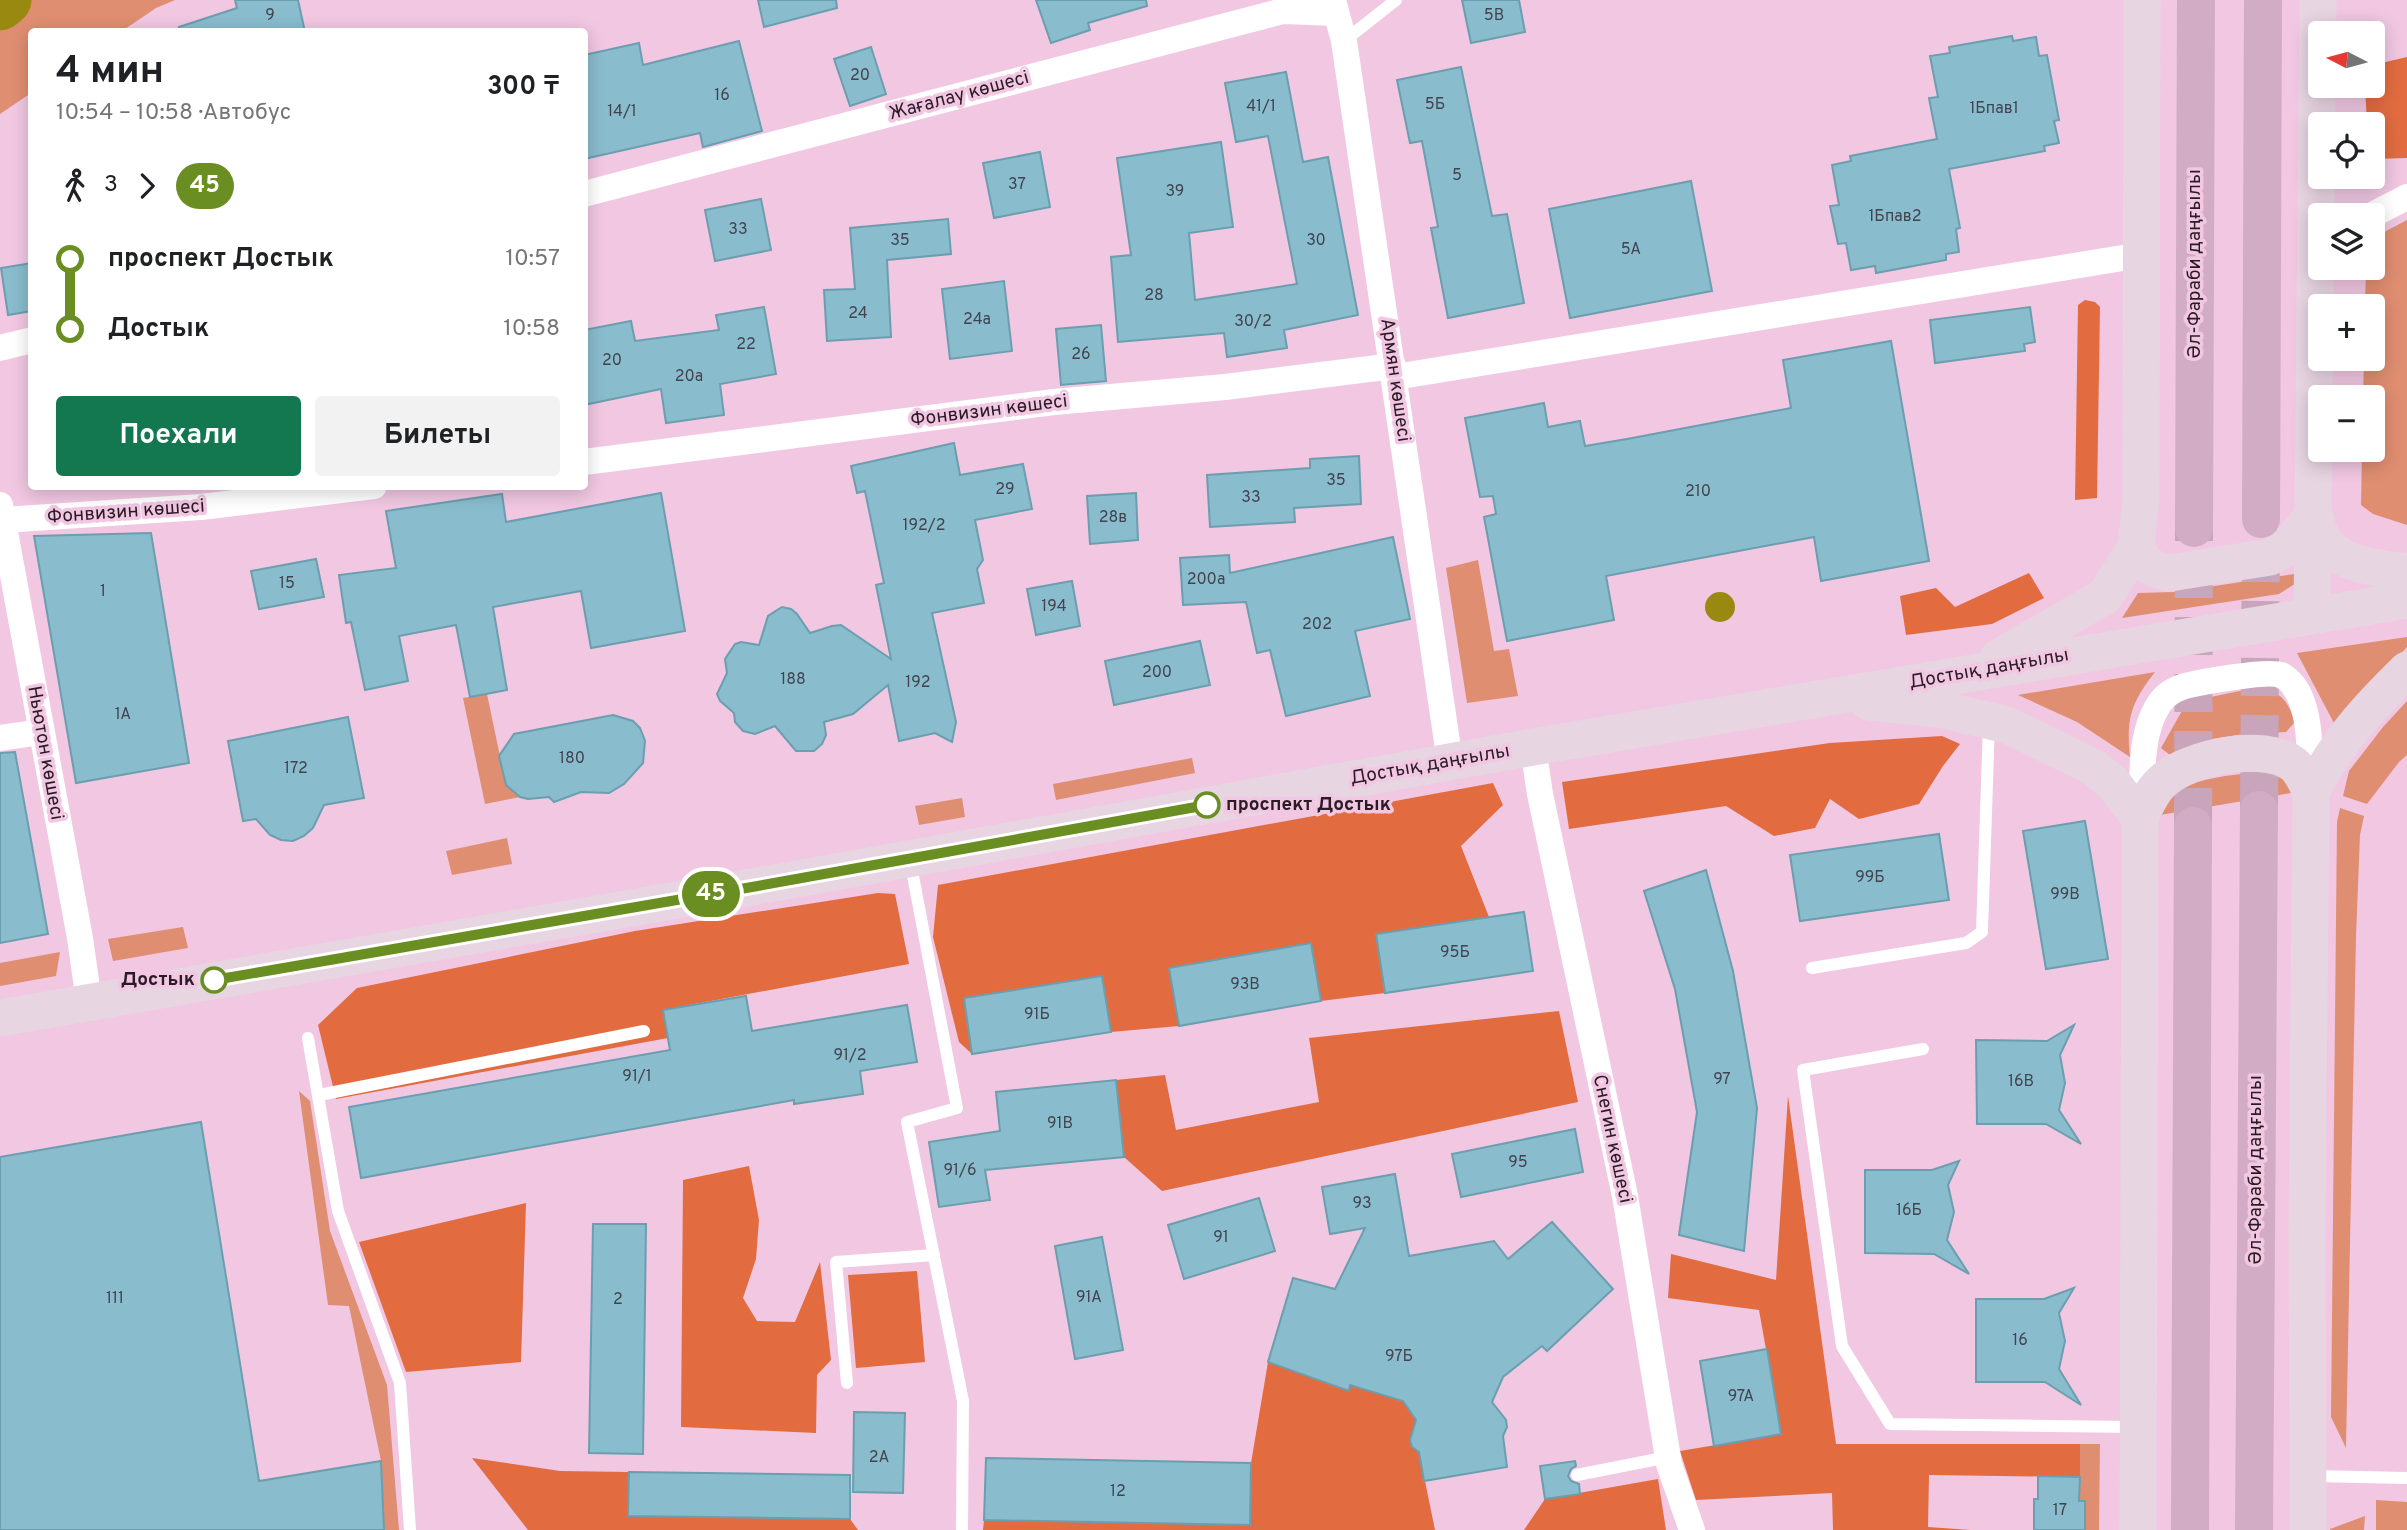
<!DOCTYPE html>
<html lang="ru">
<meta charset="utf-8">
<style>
body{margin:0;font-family:Overpass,sans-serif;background:#f2f2f2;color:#202124;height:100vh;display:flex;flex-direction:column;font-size:26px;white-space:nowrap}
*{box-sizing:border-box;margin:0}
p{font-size:23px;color:#757577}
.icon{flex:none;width:38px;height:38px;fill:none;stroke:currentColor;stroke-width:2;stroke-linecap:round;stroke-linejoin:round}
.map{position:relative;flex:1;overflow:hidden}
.details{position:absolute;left:28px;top:28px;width:560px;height:462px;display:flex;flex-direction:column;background:#fff;border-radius:7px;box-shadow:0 4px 18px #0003}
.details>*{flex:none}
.badge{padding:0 14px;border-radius:23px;font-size:24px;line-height:46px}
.needle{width:46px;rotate:276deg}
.controls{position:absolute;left:2308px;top:21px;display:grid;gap:14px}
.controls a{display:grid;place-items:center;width:77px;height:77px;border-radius:7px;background:#fff;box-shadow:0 4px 18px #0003;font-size:35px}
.map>.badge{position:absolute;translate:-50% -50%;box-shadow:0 0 0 4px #fff}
.legs{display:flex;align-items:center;gap:10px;height:77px;padding:0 28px;font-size:23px}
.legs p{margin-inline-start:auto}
.headline{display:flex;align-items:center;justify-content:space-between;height:119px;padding:0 28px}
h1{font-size:38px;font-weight:700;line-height:52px}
.action{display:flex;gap:14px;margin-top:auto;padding:14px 28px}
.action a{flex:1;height:80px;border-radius:7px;background:#137750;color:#fff;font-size:28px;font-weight:700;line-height:80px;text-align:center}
.action a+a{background:#f2f2f2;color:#202124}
ul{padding:0 28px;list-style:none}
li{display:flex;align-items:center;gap:24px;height:70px;font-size:26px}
li i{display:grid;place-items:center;width:10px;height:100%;margin:0 9px;background:currentColor}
li i::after{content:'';width:18px;height:18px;margin:-9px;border:5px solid;border-radius:50%;background:#fff}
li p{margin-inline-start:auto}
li:first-child i{background:linear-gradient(#0000 50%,currentColor 0)}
li:last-child i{background:linear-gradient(currentColor 50%,#0000 0)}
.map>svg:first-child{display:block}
</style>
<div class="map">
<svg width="2407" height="1530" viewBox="0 0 2407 1530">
<rect width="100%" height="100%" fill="#f1c7e2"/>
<!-- green -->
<g fill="#e08e71">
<path d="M0,0H175L156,8L122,31L32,32L31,93L0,114Z"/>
<path d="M2407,220V525L2373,514L2361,505L2362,450H2373V397H2363L2364,359H2373V306H2365L2366,268H2373V238Z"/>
<path d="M1478,560L1494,651L1509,649L1518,696L1467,703L1446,568Z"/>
<path d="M2301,573L2298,582L2279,594L2122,618L2138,593L2174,592Z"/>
<path d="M2407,637V647L2335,725L2297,653Z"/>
<path d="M2155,672C2131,703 2126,718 2130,757L2077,722L2018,695Z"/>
<path d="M2249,689C2278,690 2285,694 2295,722L2286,732L2244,734L2199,741L2170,755L2161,748L2187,702Z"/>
<path d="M487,694L506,785L520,797L485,804L463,698Z"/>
<path d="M2407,701V755L2399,762L2367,804L2343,796L2349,771L2383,727Z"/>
<path d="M1192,758L1195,773L1056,800L1053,784Z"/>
<path d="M2276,772L2284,776L2291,793L2160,815C2162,810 2163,803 2166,800C2186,776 2246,773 2276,772Z"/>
<path d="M962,798L965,817L919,825L915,806Z"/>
<path d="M2340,808L2364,816L2360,835L2356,936L2346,1448L2331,1417L2337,822Z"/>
<path d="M507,838L512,864L452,875L446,851Z"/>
<path d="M183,927L188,948L113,961L108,939Z"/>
<path d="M60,952L56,976L0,986V963Z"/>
<path d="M299,1091L310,1101L330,1231L387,1385L399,1530H384L381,1461L349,1306L328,1305Z"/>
<path d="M2080,1444H2100L2099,1530H2085V1501H2079Z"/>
<path d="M2376,1500L2407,1502V1530H2376Z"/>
<path d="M2365,1516L2364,1530H2330V1529Z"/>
</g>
<!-- forest -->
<g fill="#e26c40">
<path d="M2407,57V158L2373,159V124H2367L2365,86H2373V65Z"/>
<path d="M2085,300L2095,302L2100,307L2097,498L2075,500L2078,305Z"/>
<path d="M2029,573L2044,598L1992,624L1906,635L1900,596L1936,588L1955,607Z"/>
<path d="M1942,736L1960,744L1943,766L1919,804L1859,819L1830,799L1815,828L1774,836L1726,806L1569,829L1562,782L1830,743Z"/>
<path d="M1493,783L1503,805L1461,846L1489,917L1377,934L1385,993L1321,1001L1311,943L1179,1026L1111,1032L1102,976L964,998L972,1054L959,1042L933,937L938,885Z"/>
<path d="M878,893L895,894L909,964L663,1010L668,1038L336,1099L318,1025L357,988L635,931Z"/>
<path d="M1559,1011L1578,1102L1162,1191L1124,1157L1116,1080L1165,1075L1176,1130L1319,1102L1309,1038Z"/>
<path d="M1788,1096L1836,1444H2080V1477L1929,1475L1928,1527L1971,1530H1833L1832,1493L1696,1500L1680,1451L1781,1434L1759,1310L1668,1298L1671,1254L1776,1280Z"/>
<path d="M749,1166L759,1220L756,1259L743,1298L757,1321L795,1322L820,1262L831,1360L817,1375L816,1433L681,1427L683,1180Z"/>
<path d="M526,1203L521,1362L406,1372L359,1242Z"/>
<path d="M917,1271L925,1362L856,1368L848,1275Z"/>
<path d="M1268,1362L1348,1391L1350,1385L1403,1401L1421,1429L1410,1440L1412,1447L1419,1452L1435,1530H983L984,1520L1251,1463Z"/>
<path d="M472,1458L560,1471L629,1472V1516L850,1519L858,1530H528Z"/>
<path d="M1658,1479L1666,1530H1524L1545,1499Z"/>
</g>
<!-- water -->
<circle fill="#9a8910" cx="1720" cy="607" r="15"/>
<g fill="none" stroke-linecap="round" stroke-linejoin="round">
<!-- river -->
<path stroke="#9a8910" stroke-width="51" d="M0,5L6,0"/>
</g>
<!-- building -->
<g fill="#89bccd" stroke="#6b9eaf" stroke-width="2">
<path d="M235,0H298L305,32H180L179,27L237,8Z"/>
<path d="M758,0H836L837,8L764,27Z"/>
<path d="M1036,0H1146L1147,6L1088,23L1090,30L1051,43Z"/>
<path d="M1462,0H1519L1525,32L1471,43Z"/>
<path d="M2012,36L2013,41L2036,37L2039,56L2047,55L2059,120L2054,121L2059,143L2044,146L2045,151L1949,169L1960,228L1956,229L1959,252L1946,254V260L1876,273L1875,266L1851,270L1846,243L1838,244L1830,206L1839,205L1832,165L1851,161L1850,156L1937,139L1929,98L1938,97L1930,56L1950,53L1949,47Z"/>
<path d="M739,41L762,131L703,147L700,133L584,159V55L639,43L643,65Z"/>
<path d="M871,47L886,94L850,106L834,59Z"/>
<path d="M1461,67L1492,216L1507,214L1524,303L1448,318L1431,228L1438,227L1422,141L1410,143L1397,80Z"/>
<path d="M1286,72L1303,162L1328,157L1358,315L1284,330L1287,348L1227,357L1224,333L1118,342L1111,257L1131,255L1117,158L1221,142L1233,227L1189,233L1195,300L1297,284L1268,136L1236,142L1225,83Z"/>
<path d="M1040,152L1050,207L994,218L983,163Z"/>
<path d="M1691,181L1712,291L1570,318L1549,209Z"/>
<path d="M761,199L771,250L715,261L705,210Z"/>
<path d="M948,219L951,254L887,260L891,337L827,341L824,290L855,289L850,228Z"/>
<path d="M32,263V311L8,315L1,268Z"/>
<path d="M1004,281L1012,351L950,359L942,289Z"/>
<path d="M764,307L776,374L720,384L724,415L666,423L661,389L584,405V330L631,321L635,341L719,330L716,315Z"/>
<path d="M2030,307L2035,342L2024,344L2025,351L1935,363L1930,320Z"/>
<path d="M1101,325L1106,381L1061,385L1056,329Z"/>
<path d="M1891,341L1929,561L1821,581L1814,537L1701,558L1606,576L1614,620L1507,641L1484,517L1496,514L1493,496L1480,497L1465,418L1544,403L1548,427L1580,421L1585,446L1627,439L1791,408L1783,360Z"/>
<path d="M954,443L960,475L1023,464L1032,509L975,520L983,560L977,569L984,603L932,613L956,722L952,742L935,733L899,741L888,685L853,714L824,722L826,735L822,744L814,751H796L775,726L755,734L743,731L735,722L734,713L720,701L717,694L727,673L725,659L735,644L741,642L759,645L768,616L782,607L791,609L797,614L810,633L832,626L841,625L891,659L876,585L884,583L865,491L857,493L851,466Z"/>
<path d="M1359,456L1361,504L1294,508L1295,522L1210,527L1207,475L1310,468V459Z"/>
<path d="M661,493L685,631L591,648L581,591L493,607L507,690L470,697L456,625L399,636L408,681L365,690L351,622L346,623L339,575L396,568L386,511L502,494L506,522Z"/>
<path d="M1136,493L1138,540L1090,544L1087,496Z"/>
<path d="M151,533L189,763L76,783L34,536Z"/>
<path d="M1393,537L1410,619L1355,631L1370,696L1286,716L1270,650L1257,653L1246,602L1183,605L1180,558L1229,555L1230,573Z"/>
<path d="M316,559L324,597L259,609L251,571Z"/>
<path d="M1072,581L1080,626L1036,635L1027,589Z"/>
<path d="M1200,641L1210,685L1114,705L1105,661Z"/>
<path d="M613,715L633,721L640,728L645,741L643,763L624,784L609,793L581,792L554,802L549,797L528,799L520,797L506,785L499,756L514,734Z"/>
<path d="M348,717L364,798L324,805L313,828L304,836L293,841L281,840L270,835L256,819L243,821L228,741Z"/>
<path d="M15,752L48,934L0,943V753Z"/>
<path d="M2085,821L2108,959L2046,969L2023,831Z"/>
<path d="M1939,834L1949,900L1800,921L1790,855Z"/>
<path d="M1706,870L1733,971L1757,1108L1744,1251L1679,1235L1697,1112L1675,989L1644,891Z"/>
<path d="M1524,912L1533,971L1385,993L1376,934Z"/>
<path d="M1311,943L1321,1001L1179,1026L1169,968Z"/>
<path d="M1102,976L1111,1032L972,1054L964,998Z"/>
<path d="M746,996L752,1031L907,1005L917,1062L860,1071L863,1094L794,1104V1100L361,1178L349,1107L670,1050L663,1010Z"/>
<path d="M2074,1025L2060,1055L2065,1083L2059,1110L2081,1144L2046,1124H1977L1976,1040L2047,1041Z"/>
<path d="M1116,1080L1124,1157L985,1170L990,1200L939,1207L929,1142L1000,1131L996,1092Z"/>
<path d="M201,1122L259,1481L381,1461L384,1530H0V1157Z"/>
<path d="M1575,1129L1583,1172L1461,1197L1452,1154Z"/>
<path d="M1959,1161L1948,1185L1954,1212L1947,1240L1969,1274L1934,1254L1865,1253V1170H1932Z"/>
<path d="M1395,1174L1409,1256L1494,1241L1508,1259L1552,1222L1613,1289L1547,1351L1542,1346L1503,1377L1492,1402L1506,1420L1507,1427L1503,1436L1507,1467L1424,1481L1419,1452L1412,1447L1410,1440L1416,1420L1403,1401L1350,1385L1349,1391L1268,1362L1293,1278L1335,1289L1365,1228L1330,1234L1322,1187Z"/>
<path d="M1259,1198L1275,1251L1184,1279L1168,1225Z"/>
<path d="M593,1224H646L643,1454L589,1453Z"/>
<path d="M1102,1237L1123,1350L1075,1359L1055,1246Z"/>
<path d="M2074,1288L2059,1313L2065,1341L2059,1369L2081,1405L2045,1382H1976V1299H2044Z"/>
<path d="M1767,1349L1781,1434L1714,1446L1700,1361Z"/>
<path d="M854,1412L905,1413L903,1493L853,1492Z"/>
<path d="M986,1458L1251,1463L1250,1525L984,1520Z"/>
<path d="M1575,1461L1576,1466L1571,1469L1568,1476L1571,1481L1579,1484L1580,1494L1545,1499L1540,1466Z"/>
<path d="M629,1472L850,1475V1519L628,1516Z"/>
<path d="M2038,1476L2080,1477L2079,1501H2085V1530H2034V1499H2038Z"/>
</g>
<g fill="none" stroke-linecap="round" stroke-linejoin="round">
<!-- primary-tunnel -->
<g stroke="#c9a5bc" stroke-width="38" stroke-dasharray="38 19" stroke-linecap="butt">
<path d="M2259,810L2261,525"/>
<path d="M2193,826L2194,528"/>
</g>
<!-- service -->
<g stroke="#fff" stroke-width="12">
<path d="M1344,41L1396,0"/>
<path d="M910,860L957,1108L907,1122L963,1401L962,1530"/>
<path d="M1812,968L1966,943L1982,932L1989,723"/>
<path d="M308,1038L338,1211L400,1383L410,1530"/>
<path d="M1923,1049L1803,1070L1842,1346L1890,1424L2134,1427"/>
<path d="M319,1095L644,1031"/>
<path d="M847,1383L836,1262L934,1255"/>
<path d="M1577,1475L1668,1457"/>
<path d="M2312,1476L2407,1478"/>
</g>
<!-- minor -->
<g stroke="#fff" stroke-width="26">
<path d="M1333,0L1344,41L1450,762"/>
<path d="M584,194L1283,11L1336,13"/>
<path d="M2372,215L2407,197"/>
<path d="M0,348L32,340"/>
<path d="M1395,377L2141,255"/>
<path d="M584,462L1054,402L1225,387L1393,366"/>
<path d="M0,505L80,938L89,1002"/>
<path d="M3,520L201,507L374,486"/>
<path d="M0,738L41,732"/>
<path d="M1533,747L1540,794L1625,1196L1669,1464L1692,1530"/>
<path d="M2142,809C2142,776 2140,733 2159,704C2165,695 2175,689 2185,686C2201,682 2267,670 2281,675C2285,677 2291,682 2293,685C2313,711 2309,759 2311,790"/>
</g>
<!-- secondary -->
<g stroke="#e8d5e2" stroke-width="37">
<path d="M2314,515C2316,522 2318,530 2321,536C2336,566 2379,568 2407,572"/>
<path d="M2136,547C2143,564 2152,570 2170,573L2270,557L2285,549L2314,514"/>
<path d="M2312,615L2318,0"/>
<path d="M1998,658L2105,596L2136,547L2141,498L2142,0"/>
<path d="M1869,702L1939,709L2007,725L2093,767L2112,782L2140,818"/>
<path d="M2311,792C2339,740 2365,711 2407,670"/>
<path d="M0,1018L752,887L1533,747L2407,600"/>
<path d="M2138,1530L2140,818C2146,805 2152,790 2163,781C2189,757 2264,742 2293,764C2302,771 2306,782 2311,792L2307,1225L2308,1530"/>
</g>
<!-- primary -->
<g stroke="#d1acc4" stroke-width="38">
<path d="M2261,519L2263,0"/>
<path d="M2194,528L2196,0"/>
<path d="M2190,1530L2193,826"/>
<path d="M2254,1530L2259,810"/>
</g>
</g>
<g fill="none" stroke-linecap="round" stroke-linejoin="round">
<!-- line-1 casing -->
<g stroke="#fff" stroke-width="16">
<path id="line-1" d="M214,980L752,887L1207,805"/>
</g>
<!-- line-1 -->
<use href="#line-1" stroke="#6b8e23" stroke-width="10"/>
</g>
<!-- markers -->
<g fill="#fff" stroke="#6b8e23" stroke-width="3.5">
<circle cx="1207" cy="805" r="12"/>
<circle cx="214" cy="980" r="12"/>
</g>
<g text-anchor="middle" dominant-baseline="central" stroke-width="7" stroke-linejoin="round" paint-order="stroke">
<!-- number labels -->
<g font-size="16" fill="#42434f">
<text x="270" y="16">9</text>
<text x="1494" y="16">5В</text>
<text x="860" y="76">20</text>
<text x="722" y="96">16</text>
<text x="1435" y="105">5Б</text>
<text x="1261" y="107">41/1</text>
<text x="1994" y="109">1Бпав1</text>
<text x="622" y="112">14/1</text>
<text x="1457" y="176">5</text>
<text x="1017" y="185">37</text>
<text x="1175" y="192">39</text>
<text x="1895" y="217">1Бпав2</text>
<text x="738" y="230">33</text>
<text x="900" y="241">35</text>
<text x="1316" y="241">30</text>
<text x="1631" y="250">5А</text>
<text x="1154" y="296">28</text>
<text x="858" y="314">24</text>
<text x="977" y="320">24а</text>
<text x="1253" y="322">30/2</text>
<text x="746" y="345">22</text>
<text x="1081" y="355">26</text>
<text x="612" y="361">20</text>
<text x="689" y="377">20а</text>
<text x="1336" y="481">35</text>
<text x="1005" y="490">29</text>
<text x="1698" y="492">210</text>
<text x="1251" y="498">33</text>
<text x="1113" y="518">28в</text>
<text x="924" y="526">192/2</text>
<text x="1206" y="580">200а</text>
<text x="287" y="584">15</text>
<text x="103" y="592">1</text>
<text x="1054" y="607">194</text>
<text x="1317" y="625">202</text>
<text x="1157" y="673">200</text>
<text x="793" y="680">188</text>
<text x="918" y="683">192</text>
<text x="123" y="715">1А</text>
<text x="572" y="759">180</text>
<text x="296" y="769">172</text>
<text x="1870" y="878">99Б</text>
<text x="2065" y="895">99В</text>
<text x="1455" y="953">95Б</text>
<text x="1245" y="985">93В</text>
<text x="1037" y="1015">91Б</text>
<text x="850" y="1056">91/2</text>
<text x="637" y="1077">91/1</text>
<text x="1722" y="1080">97</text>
<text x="2021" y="1082">16В</text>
<text x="1060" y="1124">91В</text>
<text x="1518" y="1163">95</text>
<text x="960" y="1171">91/6</text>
<text x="1362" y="1204">93</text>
<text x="1909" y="1211">16Б</text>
<text x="1221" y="1238">91</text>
<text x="1089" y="1298">91А</text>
<text x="115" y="1299">111</text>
<text x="618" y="1300">2</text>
<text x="2020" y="1341">16</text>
<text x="1399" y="1357">97Б</text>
<text x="1741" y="1397">97А</text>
<text x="879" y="1458">2А</text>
<text x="1118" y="1492">12</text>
<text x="2060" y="1511">17</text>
</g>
<!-- street labels -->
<g font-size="19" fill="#2a1b25" stroke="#f1c7e2">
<text transform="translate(959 96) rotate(-15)">Жағалау көшесі</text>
<text transform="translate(2195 264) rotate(-90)">Әл-Фараби даңғылы</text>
<text transform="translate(1395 380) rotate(82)">Армян көшесі</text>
<text transform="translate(989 411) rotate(-7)">Фонвизин көшесі</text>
<text transform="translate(126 512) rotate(-4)">Фонвизин көшесі</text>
<text transform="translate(1989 669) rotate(-10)">Достық даңғылы</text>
<text transform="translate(45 753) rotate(80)">Ньютон көшесі</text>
<text transform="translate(1430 765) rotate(-10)">Достық даңғылы</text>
<text transform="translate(1612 1139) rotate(78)">Снегин көшесі</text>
<text transform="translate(2256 1170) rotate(-90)">Әл-Фараби даңғылы</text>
</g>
<!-- stop labels -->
<g font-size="19" font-weight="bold" fill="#2a1b25" stroke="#f1c7e2" text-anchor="start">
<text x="1226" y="805">проспект Достык</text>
<text x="195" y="980" text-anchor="end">Достык</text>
</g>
</g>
</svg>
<div class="controls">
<a><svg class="needle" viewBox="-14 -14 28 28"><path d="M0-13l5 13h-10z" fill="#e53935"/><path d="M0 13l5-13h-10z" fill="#757577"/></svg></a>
<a><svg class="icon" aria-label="locate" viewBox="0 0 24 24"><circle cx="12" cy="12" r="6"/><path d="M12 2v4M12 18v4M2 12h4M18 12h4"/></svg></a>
<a><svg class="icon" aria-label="layers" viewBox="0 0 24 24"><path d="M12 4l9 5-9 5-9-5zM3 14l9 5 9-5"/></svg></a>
<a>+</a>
<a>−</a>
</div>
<b class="badge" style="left:711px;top:894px;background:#6b8e23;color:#fff">45</b>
<section class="details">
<div class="headline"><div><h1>4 мин</h1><p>10:54 – 10:58 · Автобус</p></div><b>300 ₸</b></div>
<div class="legs"><svg class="icon" aria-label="walk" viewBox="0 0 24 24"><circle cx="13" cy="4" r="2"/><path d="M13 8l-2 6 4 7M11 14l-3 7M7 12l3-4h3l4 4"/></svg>3<svg class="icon" aria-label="forward" viewBox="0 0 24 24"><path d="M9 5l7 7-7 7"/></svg><b class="badge" style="background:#6b8e23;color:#fff">45</b></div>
<ul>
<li><i style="color:#6b8e23"></i><b>проспект Достык</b><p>10:57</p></li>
<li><i style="color:#6b8e23"></i><b>Достык</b><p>10:58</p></li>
</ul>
<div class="action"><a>Поехали</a><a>Билеты</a></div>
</section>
</div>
